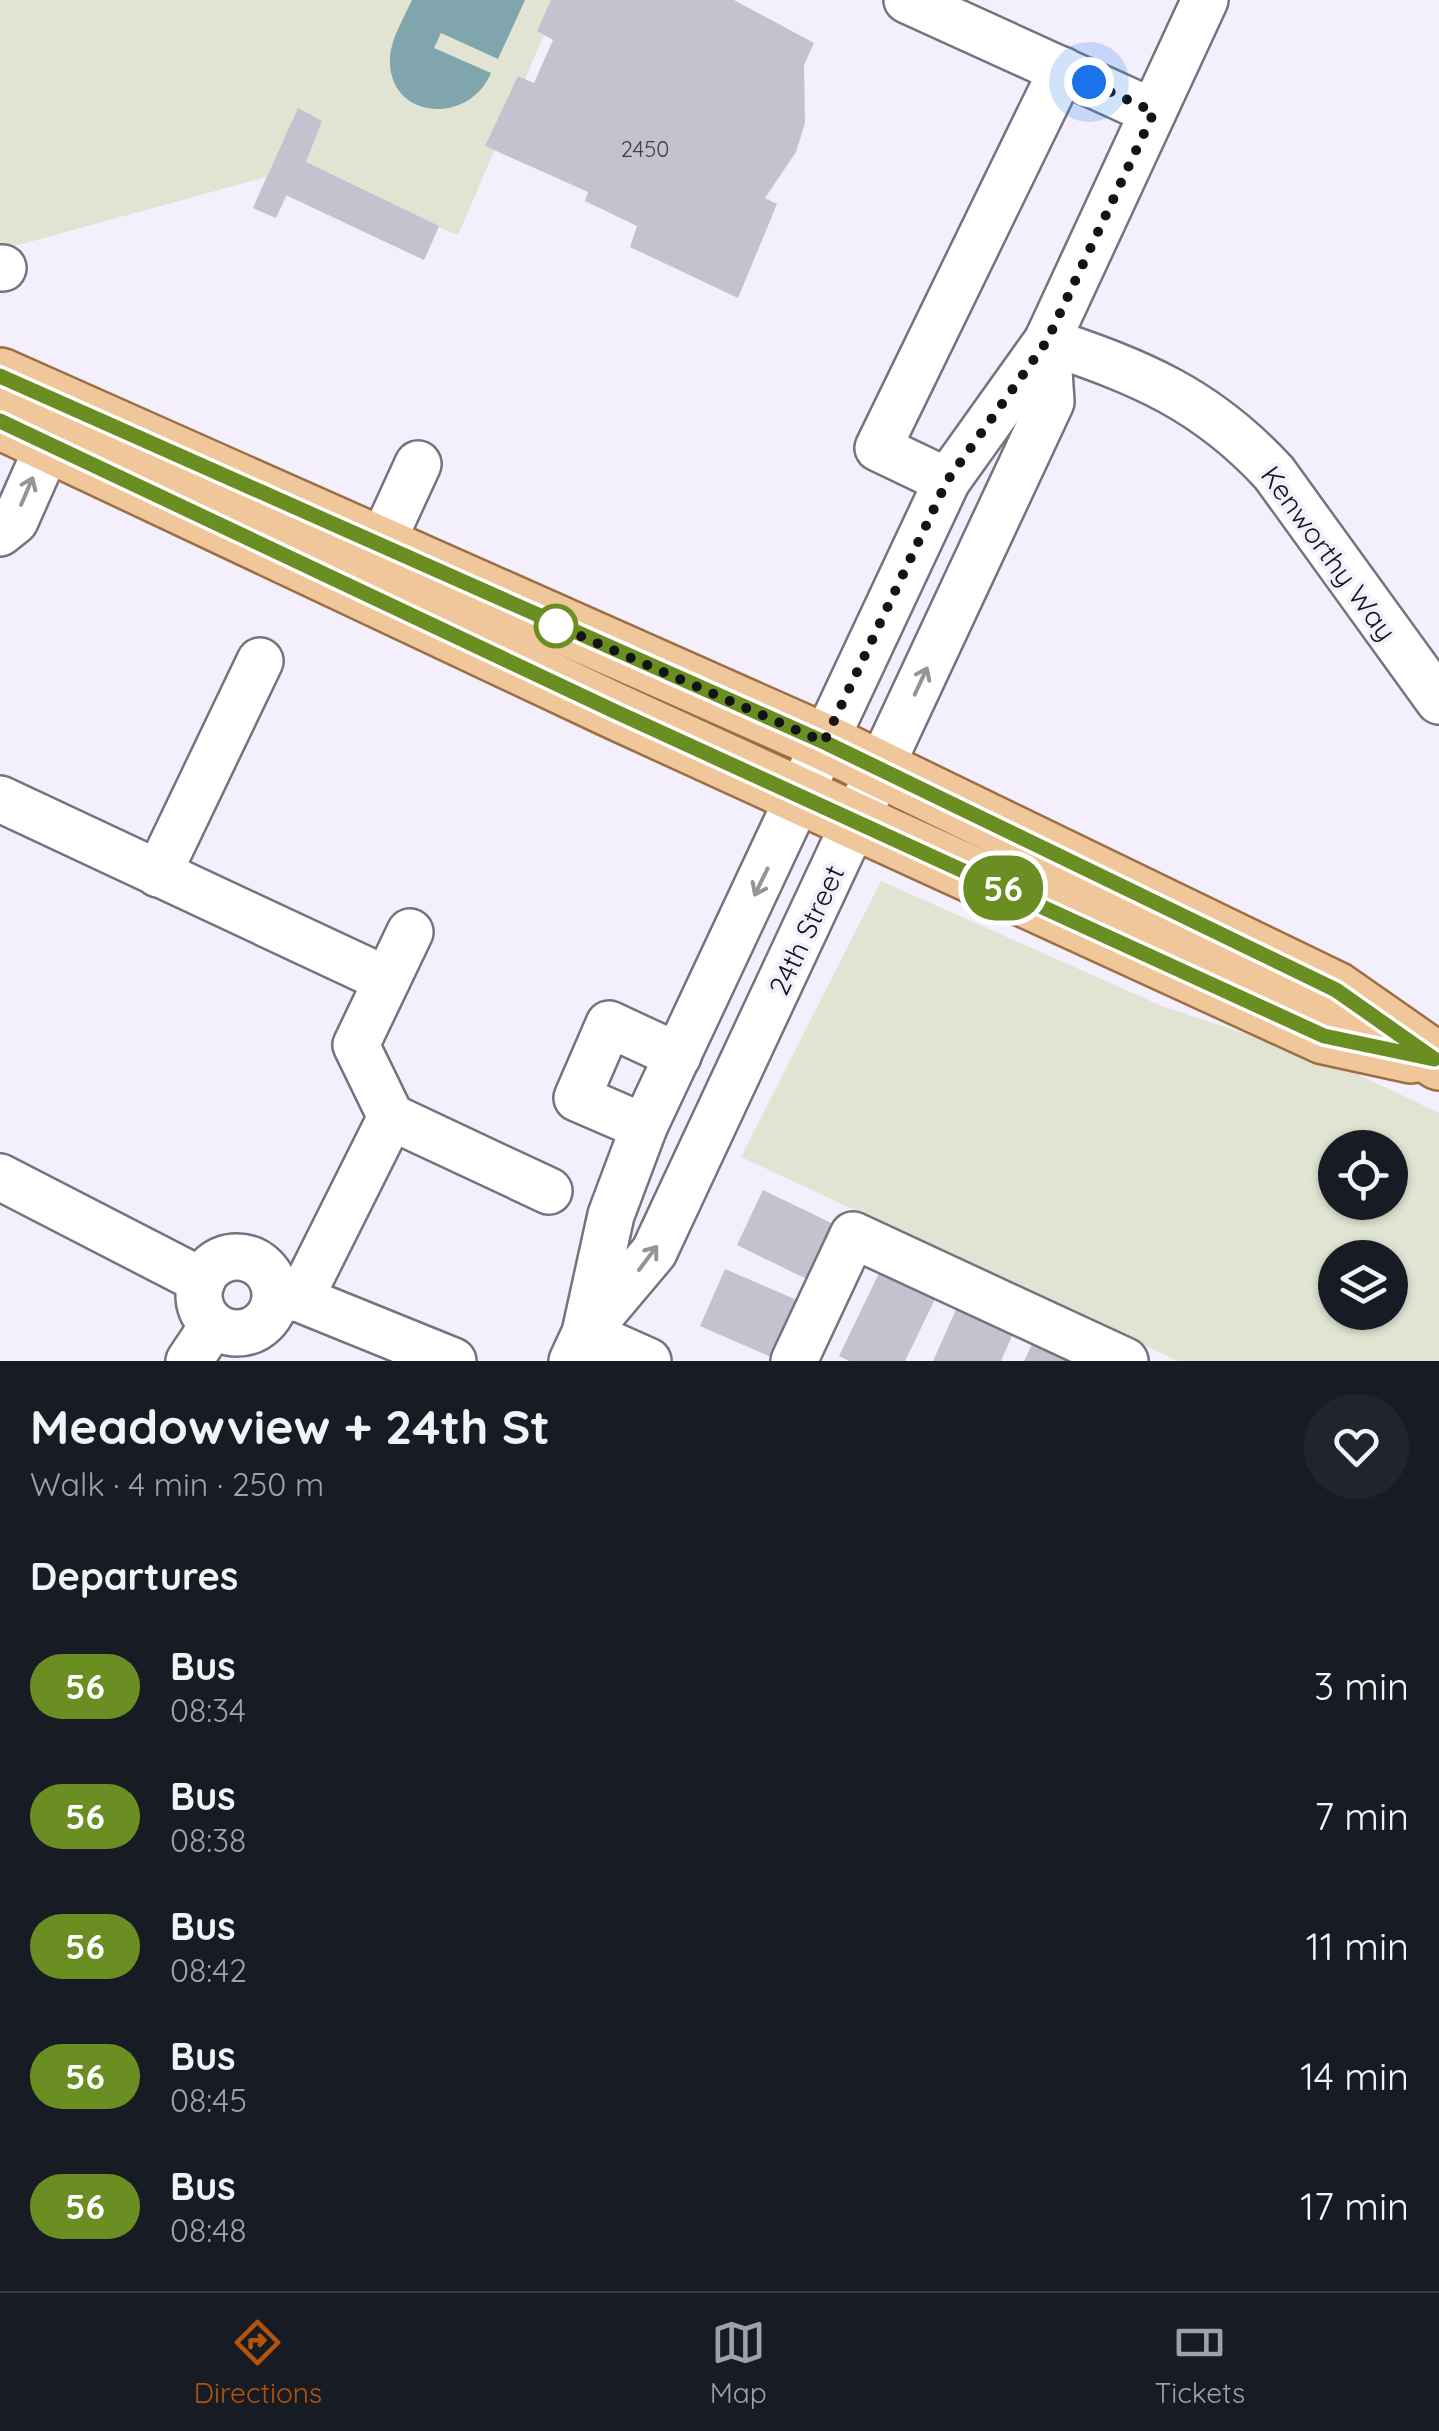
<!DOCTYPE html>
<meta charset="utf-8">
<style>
body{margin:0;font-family:Quicksand,sans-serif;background:#20242c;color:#f1f3f6;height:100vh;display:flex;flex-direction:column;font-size:38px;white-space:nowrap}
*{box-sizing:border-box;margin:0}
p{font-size:32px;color:#9ea1a6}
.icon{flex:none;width:55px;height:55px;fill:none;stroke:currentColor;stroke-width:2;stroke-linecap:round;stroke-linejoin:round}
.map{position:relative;height:1361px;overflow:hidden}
.side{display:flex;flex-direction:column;background:#171b24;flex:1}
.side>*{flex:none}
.badge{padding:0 20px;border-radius:32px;font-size:35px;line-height:65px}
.fabs{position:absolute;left:1318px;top:1130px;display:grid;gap:20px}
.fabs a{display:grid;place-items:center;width:90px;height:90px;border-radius:50%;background:#171b24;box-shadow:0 2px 8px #0004;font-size:50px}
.you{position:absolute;width:50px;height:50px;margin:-25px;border:8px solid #fff;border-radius:50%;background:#1a73e8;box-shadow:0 0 0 15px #1a73e833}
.map>.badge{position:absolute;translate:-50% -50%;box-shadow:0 0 0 5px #fff}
h2{padding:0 30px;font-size:38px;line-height:90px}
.round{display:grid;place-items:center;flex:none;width:105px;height:105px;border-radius:52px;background:#20242c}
.headline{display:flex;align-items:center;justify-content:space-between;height:170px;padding:0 30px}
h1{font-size:48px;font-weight:700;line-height:75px}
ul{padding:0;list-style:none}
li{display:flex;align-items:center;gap:30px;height:130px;padding:0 30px}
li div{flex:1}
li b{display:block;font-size:38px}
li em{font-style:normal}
li .badge{min-width:110px;font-weight:700;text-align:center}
.tabs{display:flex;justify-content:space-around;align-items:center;height:140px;border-top:2px solid #363941;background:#171b24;font-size:28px;color:#9ea1a6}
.tabs a{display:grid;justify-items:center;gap:5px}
.tabs .current{color:#b45309}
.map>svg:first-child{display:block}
</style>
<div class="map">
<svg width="1439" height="1361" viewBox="0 0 1439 1361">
<rect width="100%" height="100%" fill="#f3effd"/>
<!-- green -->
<g fill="#e1e4d2" fill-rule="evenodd">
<path d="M0,0H559L458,235L439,227L424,260L287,196L276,218L253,208L266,177L0,250Z"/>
<path d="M881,881L1164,1007L1330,1061L1439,1113V1361H1178L741,1157ZM1335,1148H1390V1202H1335ZM1335,1258H1390V1312H1335Z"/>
</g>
<!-- water -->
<path fill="#81a5ac" d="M412,0H525L498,59L441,33L434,48L491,73C468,127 387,119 390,58C391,38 404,18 412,0Z"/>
<!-- building -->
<g fill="#c5c2cf">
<path d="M551,0H734L814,43L804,65L805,123L796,152L765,198L777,204L738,298L630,247L637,226L585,201L588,192L485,146L518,76L534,83L553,40L537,31Z"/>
<path d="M298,108L322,121L306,162L439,226L424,260L286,195L276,218L253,208Z"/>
<path d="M763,1190L850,1232L823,1287L737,1245Z"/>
<path d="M882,1267L938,1293L905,1361H849L839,1356Z"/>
<path d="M725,1269L813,1307L780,1361L700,1326Z"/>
<path d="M959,1303L1015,1329L1001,1361H933Z"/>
<path d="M1035,1338L1084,1361H1024Z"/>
</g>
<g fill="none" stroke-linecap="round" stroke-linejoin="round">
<!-- minor casing -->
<g stroke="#75737f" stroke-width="50">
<g id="minor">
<path d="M907,0L1153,112"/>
<path d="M0,268H3"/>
<path d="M1047,341C1140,372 1206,399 1274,473L1439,701"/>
<path d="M947,481L878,448L1062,70"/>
<path d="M0,533L15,521L49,444"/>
<path d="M379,549L418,464"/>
<path d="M0,799L387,980"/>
<path d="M158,874L260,661"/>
<path d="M410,932L356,1045L391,1117L549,1191"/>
<path d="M644,1127L577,1098L609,1024L678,1056"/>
<path d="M0,1177L202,1281"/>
<circle cx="237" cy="1295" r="38"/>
<path d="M276,1296L300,1299L453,1361"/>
<path d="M300,1299L391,1117"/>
<path d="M590,1328L654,1252L1051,402L1047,341"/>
<path d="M585,1333L648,1361"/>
<path d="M189,1361L213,1325"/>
<path d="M572,1361L585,1333L611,1215L644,1127L947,481L1047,341L1205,0"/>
<path d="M794,1361L853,1235L1125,1361"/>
</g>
</g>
<!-- major casing -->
<g stroke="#9c6f42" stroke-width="60">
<g id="major">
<path d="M0,376L824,742L1336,990L1439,1062"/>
<path d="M0,421L615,711L1324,1036L1411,1055"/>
</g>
</g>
<!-- minor -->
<use href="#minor" stroke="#fff" stroke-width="45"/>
<!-- major -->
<use href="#major" stroke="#f0c79b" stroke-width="55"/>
</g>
<!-- one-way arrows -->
<defs><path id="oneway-shaft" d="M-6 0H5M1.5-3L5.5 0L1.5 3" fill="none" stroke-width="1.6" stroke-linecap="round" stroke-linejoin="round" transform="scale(2.5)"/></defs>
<g stroke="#959597">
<use href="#oneway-shaft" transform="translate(27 491) rotate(-67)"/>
<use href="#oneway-shaft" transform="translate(921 681) rotate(-65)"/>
<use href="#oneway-shaft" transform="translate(761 882) rotate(116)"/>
<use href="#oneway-shaft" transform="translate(648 1258) rotate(-53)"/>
</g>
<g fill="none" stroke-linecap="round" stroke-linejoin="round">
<!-- line casing -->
<g stroke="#fff" stroke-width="22">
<path id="line" d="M0,376L824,742L1336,990L1434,1059L1324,1036L614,711L0,421"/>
</g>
<!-- line -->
<use href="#line" stroke="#6b8e23" stroke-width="15"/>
<!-- walk -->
<path stroke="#141318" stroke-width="10" stroke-dasharray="0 18" d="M556,626L544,620L824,742L947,481L1047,341L1154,112L1089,82"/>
</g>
<!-- markers -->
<circle fill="#fff" stroke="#6b8e23" stroke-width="5" cx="556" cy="626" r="20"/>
<g text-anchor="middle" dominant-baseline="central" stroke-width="8" stroke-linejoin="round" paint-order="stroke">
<!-- number labels -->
<g font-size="22" fill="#403f46">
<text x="645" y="149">2450</text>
</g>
<!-- street labels -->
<g font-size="28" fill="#141318" stroke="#f3effd">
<text transform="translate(1329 553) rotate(54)">Kenworthy Way</text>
<text transform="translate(806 930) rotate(-65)">24th Street</text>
</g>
</g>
</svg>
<div class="fabs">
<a><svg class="icon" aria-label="locate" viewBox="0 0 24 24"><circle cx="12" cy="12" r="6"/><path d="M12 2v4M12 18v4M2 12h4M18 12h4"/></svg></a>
<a><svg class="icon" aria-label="layers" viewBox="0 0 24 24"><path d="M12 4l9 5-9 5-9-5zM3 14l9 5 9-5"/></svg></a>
</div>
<div class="you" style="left:1089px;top:82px"></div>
<b class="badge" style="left:1003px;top:888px;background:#6b8e23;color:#fff">56</b>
</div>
<section class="side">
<div class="headline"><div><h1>Meadowview + 24th St</h1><p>Walk · 4 min · 250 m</p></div><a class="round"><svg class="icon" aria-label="heart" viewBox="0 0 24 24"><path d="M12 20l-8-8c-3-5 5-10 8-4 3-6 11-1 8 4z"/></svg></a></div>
<h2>Departures</h2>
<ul>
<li><span class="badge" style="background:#6b8e23;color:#fff">56</span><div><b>Bus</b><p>08:34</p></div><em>3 min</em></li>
<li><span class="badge" style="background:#6b8e23;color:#fff">56</span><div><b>Bus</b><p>08:38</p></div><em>7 min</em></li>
<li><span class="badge" style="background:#6b8e23;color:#fff">56</span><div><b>Bus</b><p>08:42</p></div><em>11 min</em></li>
<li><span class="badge" style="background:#6b8e23;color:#fff">56</span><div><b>Bus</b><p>08:45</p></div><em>14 min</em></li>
<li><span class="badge" style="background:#6b8e23;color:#fff">56</span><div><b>Bus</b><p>08:48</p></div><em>17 min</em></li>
</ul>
</section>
<nav class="tabs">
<a class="current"><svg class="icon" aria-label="directions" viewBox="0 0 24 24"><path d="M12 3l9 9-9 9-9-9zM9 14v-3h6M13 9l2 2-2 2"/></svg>Directions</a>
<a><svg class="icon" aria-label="map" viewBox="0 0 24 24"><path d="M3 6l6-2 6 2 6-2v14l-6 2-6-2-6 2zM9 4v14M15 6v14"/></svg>Map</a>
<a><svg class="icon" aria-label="tickets" viewBox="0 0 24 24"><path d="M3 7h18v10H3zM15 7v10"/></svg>Tickets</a>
</nav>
